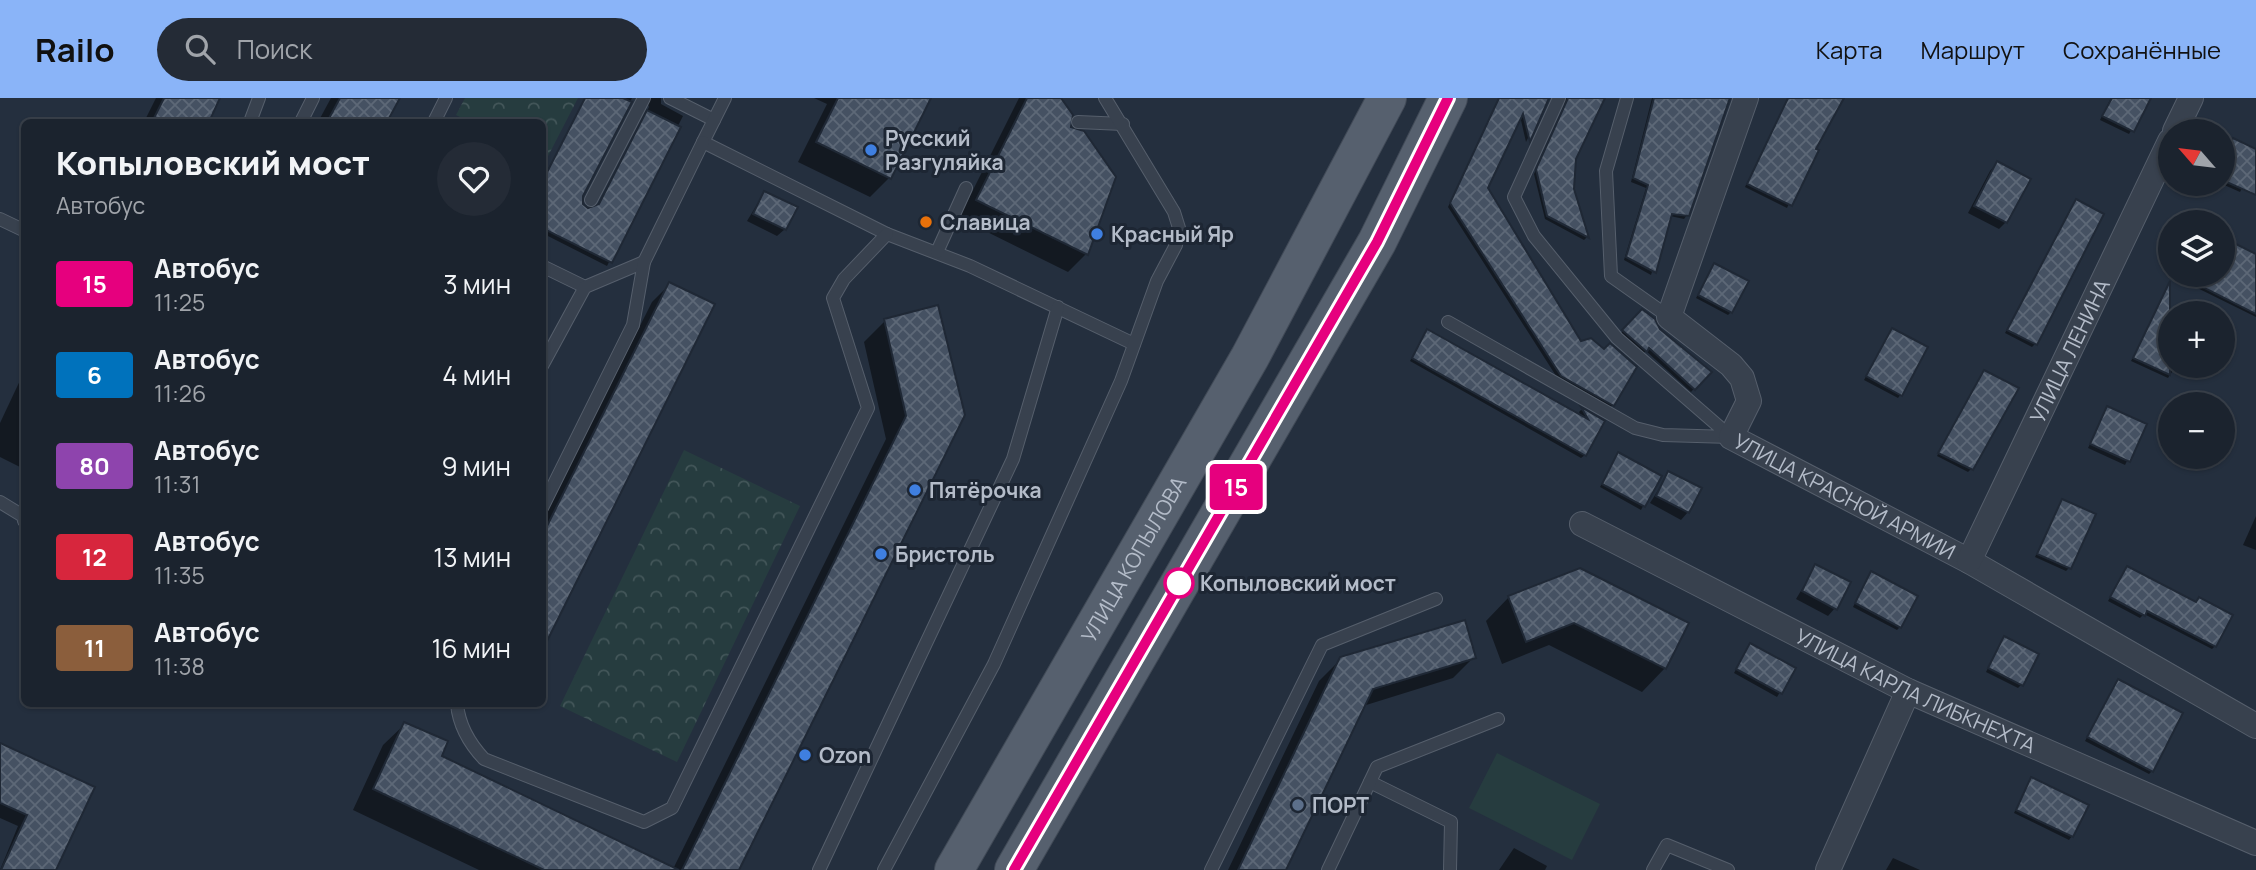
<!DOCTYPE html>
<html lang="ru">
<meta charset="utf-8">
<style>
body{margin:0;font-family:Manrope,sans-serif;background:#242b36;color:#f1f3f6;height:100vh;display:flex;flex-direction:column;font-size:26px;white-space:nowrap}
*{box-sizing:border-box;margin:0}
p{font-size:23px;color:#a0a4aa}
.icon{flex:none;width:38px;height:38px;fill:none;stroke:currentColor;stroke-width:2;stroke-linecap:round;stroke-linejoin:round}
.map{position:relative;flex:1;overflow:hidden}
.details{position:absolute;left:21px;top:21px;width:525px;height:588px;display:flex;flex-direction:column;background:#1b232e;border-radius:10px;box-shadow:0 2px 5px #0004,0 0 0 2px #39404a}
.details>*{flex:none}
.badge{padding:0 14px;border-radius:5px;font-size:24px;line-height:46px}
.needle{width:46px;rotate:298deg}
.controls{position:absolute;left:2158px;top:21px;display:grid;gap:14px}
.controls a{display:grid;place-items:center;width:77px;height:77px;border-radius:50%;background:#1b232e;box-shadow:0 2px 5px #0004,0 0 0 2px #39404a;font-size:35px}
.map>.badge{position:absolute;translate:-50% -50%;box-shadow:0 0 0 4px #fff}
.round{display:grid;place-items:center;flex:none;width:74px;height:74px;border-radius:37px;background:#242b36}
.head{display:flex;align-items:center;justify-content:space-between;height:119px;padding:0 35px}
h1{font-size:33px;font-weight:800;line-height:52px}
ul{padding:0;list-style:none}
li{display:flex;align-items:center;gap:21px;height:91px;padding:0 35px}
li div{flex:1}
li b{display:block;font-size:26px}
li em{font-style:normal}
li .badge{min-width:77px;font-weight:700;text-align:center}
header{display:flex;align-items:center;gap:42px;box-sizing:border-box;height:98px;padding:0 35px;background:#8ab4f8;color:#111}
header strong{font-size:33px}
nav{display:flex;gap:38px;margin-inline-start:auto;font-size:24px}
.search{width:490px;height:63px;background:#242b36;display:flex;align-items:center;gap:18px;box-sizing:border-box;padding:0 24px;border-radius:38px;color:#a0a4aa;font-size:26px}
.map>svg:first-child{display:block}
</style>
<header>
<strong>Railo</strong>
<div class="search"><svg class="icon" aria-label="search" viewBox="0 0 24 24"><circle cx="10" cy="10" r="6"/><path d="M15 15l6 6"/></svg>Поиск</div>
<nav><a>Карта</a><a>Маршрут</a><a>Сохранённые</a></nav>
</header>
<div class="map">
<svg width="2256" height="772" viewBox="0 0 2256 772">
<defs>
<pattern id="park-crowns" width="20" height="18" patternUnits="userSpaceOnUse" patternTransform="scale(1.75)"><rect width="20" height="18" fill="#263c3f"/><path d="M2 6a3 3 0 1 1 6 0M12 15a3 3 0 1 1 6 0" fill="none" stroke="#435659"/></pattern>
<pattern id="building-cross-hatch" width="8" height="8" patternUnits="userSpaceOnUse" patternTransform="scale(1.75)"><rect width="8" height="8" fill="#455162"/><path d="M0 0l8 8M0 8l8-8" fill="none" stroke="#5d6877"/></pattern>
</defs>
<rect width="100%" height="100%" fill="#242f3e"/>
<!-- grass -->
<path fill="#263c3f" d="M1497,655L1600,706L1572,762L1469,710Z"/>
<!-- park -->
<g fill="url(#park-crowns)">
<path d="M465,0H578L545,64L542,24H470L456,17Z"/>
<path d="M684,352L800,408L677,664L560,608Z"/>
</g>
<!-- shadow -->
<g fill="#0007">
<path d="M156,0H218L207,24H144Z"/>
<path d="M331,0H398L385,24H318Z"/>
<path d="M585,0H632L580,102L587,112L597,108L649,9L646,0H661V6L683,18L607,168L542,135V83Z"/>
<path d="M814,0H930L889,80L870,99L798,64L827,6Z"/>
<path d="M1019,0H1059L1069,30L1115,80L1086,156L1068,174L959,120Z"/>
<path d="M1499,0H1548L1526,44L1520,18L1486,90L1613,307L1609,310L1558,281L1448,109Z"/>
<path d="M1562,0H1603L1574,61L1572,91L1587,139L1584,142L1545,121L1534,76L1565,8Z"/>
<path d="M1652,0H1727L1687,117L1684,121L1670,118L1651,177L1624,162L1646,90L1631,84Z"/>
<path d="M1788,0H1842L1814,51L1787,110L1745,89Z"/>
<path d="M2111,0H2149L2129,36L2100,22Z"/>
<path d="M2256,53V65L2240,94L2222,86V62Z"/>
<path d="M1997,65L2006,124L1999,131L1968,115L1990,73Z"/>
<path d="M764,95L785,131L777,138L747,123Z"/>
<path d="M2076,104L2035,246L2032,249L2005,235Z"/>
<path d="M2256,160V219L2169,176L2170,174V177H2222Z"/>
<path d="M1715,167L1731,214L1728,217L1696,200Z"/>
<path d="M670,186L542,549V423L652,204Z"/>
<path d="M1642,213L1658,232L1709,274L1691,294L1646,253L1642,256L1620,236Z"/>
<path d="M2156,216L2170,222V268H2176L2168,280L2131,263Z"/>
<path d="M885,223L963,317L737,772H479L353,712L383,647L405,626L439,659L673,771L886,341L864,244Z"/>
<path d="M1892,232L1901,296L1898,300L1864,282Z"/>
<path d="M1424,237L1582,320L1579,314L1581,312L1603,324L1585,357L1581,360L1410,263Z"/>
<path d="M24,274V371L0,359V325Z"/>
<path d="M1981,278L1971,371L1968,374L1937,358Z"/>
<path d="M2108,310L2145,327L2125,367L2088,350Z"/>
<path d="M1618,356L1659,378L1641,412L1600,389Z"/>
<path d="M1669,375L1688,414L1681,422L1650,405Z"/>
<path d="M2063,403L2069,470L2066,473L2035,459Z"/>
<path d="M2256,418V452L2243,447Z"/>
<path d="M1816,468L1835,510L1828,518L1796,501Z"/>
<path d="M2127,470L2215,548L2212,551L2144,516L2140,520L2108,503Z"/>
<path d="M1579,472L1665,570L1642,594L1549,547L1502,566L1486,523L1509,499Z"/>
<path d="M1871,475L1900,529L1897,532L1853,509Z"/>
<path d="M2004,540L2021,587L2018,590L1986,574Z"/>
<path d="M1748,550L1794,570L1777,599L1734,575Z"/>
<path d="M1474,559L1453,580L1363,608L1284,772H1228L1319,583L1341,561Z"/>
<path d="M2118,583L2152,673L2149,676L2085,643Z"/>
<path d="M0,647L54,772H0L18,728L0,720Z"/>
<path d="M2029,685L2072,738L2069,742L2014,715Z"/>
<path d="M1514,750L1547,768L1545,772H1499Z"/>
<path d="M1893,760L1920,772H1886Z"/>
</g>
<!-- building -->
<g fill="url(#building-cross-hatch)" stroke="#1f2835" stroke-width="2">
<path d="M164,0H220L209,24H152Z"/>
<path d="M340,0H400L387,24H327Z"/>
<path d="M585,0H623L632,4L583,98V106L588,110L599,106L647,12L681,29L612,165L542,130V84Z"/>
<path d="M838,0H931L891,81L816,44Z"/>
<path d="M1027,0H1061L1073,17L1071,29L1084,33L1116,79L1088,157L976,102Z"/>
<path d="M1499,0H1549L1530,44L1523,16L1488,90L1581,243L1591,240L1604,251L1610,245L1637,269L1614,308L1561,278L1450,105Z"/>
<path d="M1568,0H1605L1576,61L1574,91L1589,140L1547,118L1536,71Z"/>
<path d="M1654,0H1730L1689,118L1672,116L1656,175L1626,159L1648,87L1633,80Z"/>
<path d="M1788,0H1844L1816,51L1819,52L1792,108L1747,86Z"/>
<path d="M2112,0H2151L2134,34L2102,18Z"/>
<path d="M2233,40L2256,51V97L2222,82V63Z"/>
<path d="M1997,63L2031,81L2007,125L1974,108Z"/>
<path d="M764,93L798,109L786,132L753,116Z"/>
<path d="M2076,101L2104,116L2037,247L2007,232Z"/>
<path d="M2222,139L2256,156V216L2179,177H2222Z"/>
<path d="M1714,165L1749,183L1732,215L1698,197Z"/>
<path d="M2170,183V277L2133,260Z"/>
<path d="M669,184L715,206L542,553V438Z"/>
<path d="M938,207L965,317L739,772H682L906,318L884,221Z"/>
<path d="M1642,211L1655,221L1660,231L1712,274L1695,292L1649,250L1647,254L1622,232Z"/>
<path d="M1892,230L1928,249L1902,298L1866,278Z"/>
<path d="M1427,231L1588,321L1581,309L1605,323L1586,358L1412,260Z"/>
<path d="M1984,272L2019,290L1973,372L1938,355Z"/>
<path d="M2107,308L2147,326L2130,364L2090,346Z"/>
<path d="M1618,354L1662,378L1645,409L1602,386Z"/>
<path d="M1668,373L1702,390L1689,415L1656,398Z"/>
<path d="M2062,401L2096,416L2071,471L2037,456Z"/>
<path d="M1815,466L1851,484L1837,512L1802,493Z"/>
<path d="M2127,468L2196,504L2199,499L2233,517L2216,549L2147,513L2145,518L2110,499Z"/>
<path d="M1580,470L1689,525L1666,571L1574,525L1526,544L1508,498Z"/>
<path d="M1871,473L1918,498L1901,530L1855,505Z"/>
<path d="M1465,522L1476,560L1373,591L1286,772H1238L1340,559Z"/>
<path d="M2004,538L2039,556L2023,588L1988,570Z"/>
<path d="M1750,545L1796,570L1782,596L1736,571Z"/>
<path d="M2118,581L2183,615L2153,674L2087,639Z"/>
<path d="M404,624L448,643L442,658L679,772H544L373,691Z"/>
<path d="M0,645L95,689L56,772H1L27,717L0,705Z"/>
<path d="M2031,679L2089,707L2073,739L2016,712Z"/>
</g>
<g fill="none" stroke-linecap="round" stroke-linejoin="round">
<!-- service casing -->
<g stroke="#565f6c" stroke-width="14">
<g id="service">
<path d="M670,0L714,22"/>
<path d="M725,0L703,44L887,136L970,168L1134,246"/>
<path d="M1627,0L1606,73L1611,178L1669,219"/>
<path d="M250,24L259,0"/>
<path d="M301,24L313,0"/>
<path d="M434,24L446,0"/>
<path d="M1078,24L1123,26"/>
<path d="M591,102L644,0"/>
<path d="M0,121L23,132"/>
<path d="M937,154L966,90"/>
<path d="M542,168L585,189"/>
<path d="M1448,224L1635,330L1663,337L1731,339L1617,240L1534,138L1514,99L1559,0"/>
<path d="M542,268L585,189L644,164"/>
<path d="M0,404L23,418L24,423"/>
<path d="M542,410L633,227L644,164L703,44"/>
<path d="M457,606C459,628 469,645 484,661L644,724L672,710L868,310L833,200L844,181L887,136"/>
<path d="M1370,684L1451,724L1450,772"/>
<path d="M819,772L1013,361L1058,209"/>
<path d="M884,772L994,566L1121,283L1157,183L1176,147L1179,130L1174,114L1105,0"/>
<path d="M1211,772L1322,547L1436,501"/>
<path d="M1328,772L1377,669L1498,621"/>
<path d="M1653,772L1667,747L1728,772"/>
</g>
</g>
<!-- minor casing -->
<g stroke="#565f6c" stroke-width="26">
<g id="minor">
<path id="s1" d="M1746,0L1669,219L1731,267L1742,280L1749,303L1731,339L1969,463L2256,628"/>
<path d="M2175,33L2191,0"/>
<path id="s2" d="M1582,426L1908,593L2256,745"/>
<path id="s3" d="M1969,463L2170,43"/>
<path d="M1828,772L1908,593"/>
</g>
</g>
<!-- primary casing -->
<g stroke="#414a57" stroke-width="40">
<g id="primary">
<path id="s4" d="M954,772L1250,259L1387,0"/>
<path d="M1014,772L1377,144L1448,0"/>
</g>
</g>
<!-- service -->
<use href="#service" stroke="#38414e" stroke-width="12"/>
<!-- minor -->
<use href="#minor" stroke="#38414e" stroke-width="24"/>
<!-- primary -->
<use href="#primary" stroke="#56606e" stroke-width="38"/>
</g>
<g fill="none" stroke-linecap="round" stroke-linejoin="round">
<!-- line casing -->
<g stroke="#fff" stroke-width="16">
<path id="line" d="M1014,772L1377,144L1448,0"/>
</g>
<!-- line -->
<use href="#line" stroke="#e6007e" stroke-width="10"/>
</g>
<!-- markers -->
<g fill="#3f7fe0" stroke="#1d2633" stroke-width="2.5">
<circle cx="871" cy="52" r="7"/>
<circle cx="1097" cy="136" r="7"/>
<circle cx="915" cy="392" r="7"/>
<circle cx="881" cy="456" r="7"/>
<circle cx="805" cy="657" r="7"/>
</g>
<circle fill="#e8710a" stroke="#1d2633" stroke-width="2.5" cx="926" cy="124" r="7"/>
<circle fill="#fff" stroke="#e6007e" stroke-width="3.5" cx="1179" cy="485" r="14"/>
<circle fill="#5c6f8a" stroke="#1d2633" stroke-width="2.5" cx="1298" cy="707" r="7"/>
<g text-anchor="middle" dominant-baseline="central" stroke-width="6" stroke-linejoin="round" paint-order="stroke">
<!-- poi labels -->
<g font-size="21" font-weight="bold" fill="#b4bcc9" stroke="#1d2633" text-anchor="start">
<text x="885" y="40">Русский<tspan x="885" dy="24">Разгуляйка</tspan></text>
<text x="940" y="124">Славица</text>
<text x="1111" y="136">Красный Яр</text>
<text x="929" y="392">Пятёрочка</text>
<text x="895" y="456">Бристоль</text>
<text x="819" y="657">Ozon</text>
<text x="1312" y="707">ПОРТ</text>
</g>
<!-- street labels -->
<g font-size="21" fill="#b4bcc9" stroke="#1d2633">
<text stroke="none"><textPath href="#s3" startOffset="233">УЛИЦА ЛЕНИНА</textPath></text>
<text stroke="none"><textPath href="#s1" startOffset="520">УЛИЦА КРАСНОЙ АРМИИ</textPath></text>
<text stroke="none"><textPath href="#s4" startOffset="359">УЛИЦА КОПЫЛОВА</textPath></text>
<text stroke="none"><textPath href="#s2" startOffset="373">УЛИЦА КАРЛА ЛИБКНЕХТА</textPath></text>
</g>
<!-- stop labels -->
<g font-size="21" font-weight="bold" fill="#b4bcc9" stroke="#1d2633" text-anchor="start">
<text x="1200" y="485">Копыловский мост</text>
</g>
</g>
</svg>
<div class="controls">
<a><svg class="needle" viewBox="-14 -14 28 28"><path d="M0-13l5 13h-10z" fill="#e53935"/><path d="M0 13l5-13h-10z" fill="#a0a4aa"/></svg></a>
<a><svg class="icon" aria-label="layers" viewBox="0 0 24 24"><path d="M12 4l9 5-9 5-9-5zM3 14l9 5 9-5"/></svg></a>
<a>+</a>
<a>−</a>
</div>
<b class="badge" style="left:1236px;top:389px;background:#e6007e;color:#fff">15</b>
<section class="details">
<div class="head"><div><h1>Копыловский мост</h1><p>Автобус</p></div><a class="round"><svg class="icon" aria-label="heart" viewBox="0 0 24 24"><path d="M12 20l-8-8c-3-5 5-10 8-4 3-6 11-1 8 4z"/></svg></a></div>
<ul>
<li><span class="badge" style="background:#e6007e;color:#fff">15</span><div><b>Автобус</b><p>11:25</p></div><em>3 мин</em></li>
<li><span class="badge" style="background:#0072bc;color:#fff">6</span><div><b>Автобус</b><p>11:26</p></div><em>4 мин</em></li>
<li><span class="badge" style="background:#8e44ad;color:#fff">80</span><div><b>Автобус</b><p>11:31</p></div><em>9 мин</em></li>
<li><span class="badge" style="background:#d7263d;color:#fff">12</span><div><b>Автобус</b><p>11:35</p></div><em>13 мин</em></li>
<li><span class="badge" style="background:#8b5e3c;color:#fff">11</span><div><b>Автобус</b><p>11:38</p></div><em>16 мин</em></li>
</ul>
</section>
</div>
